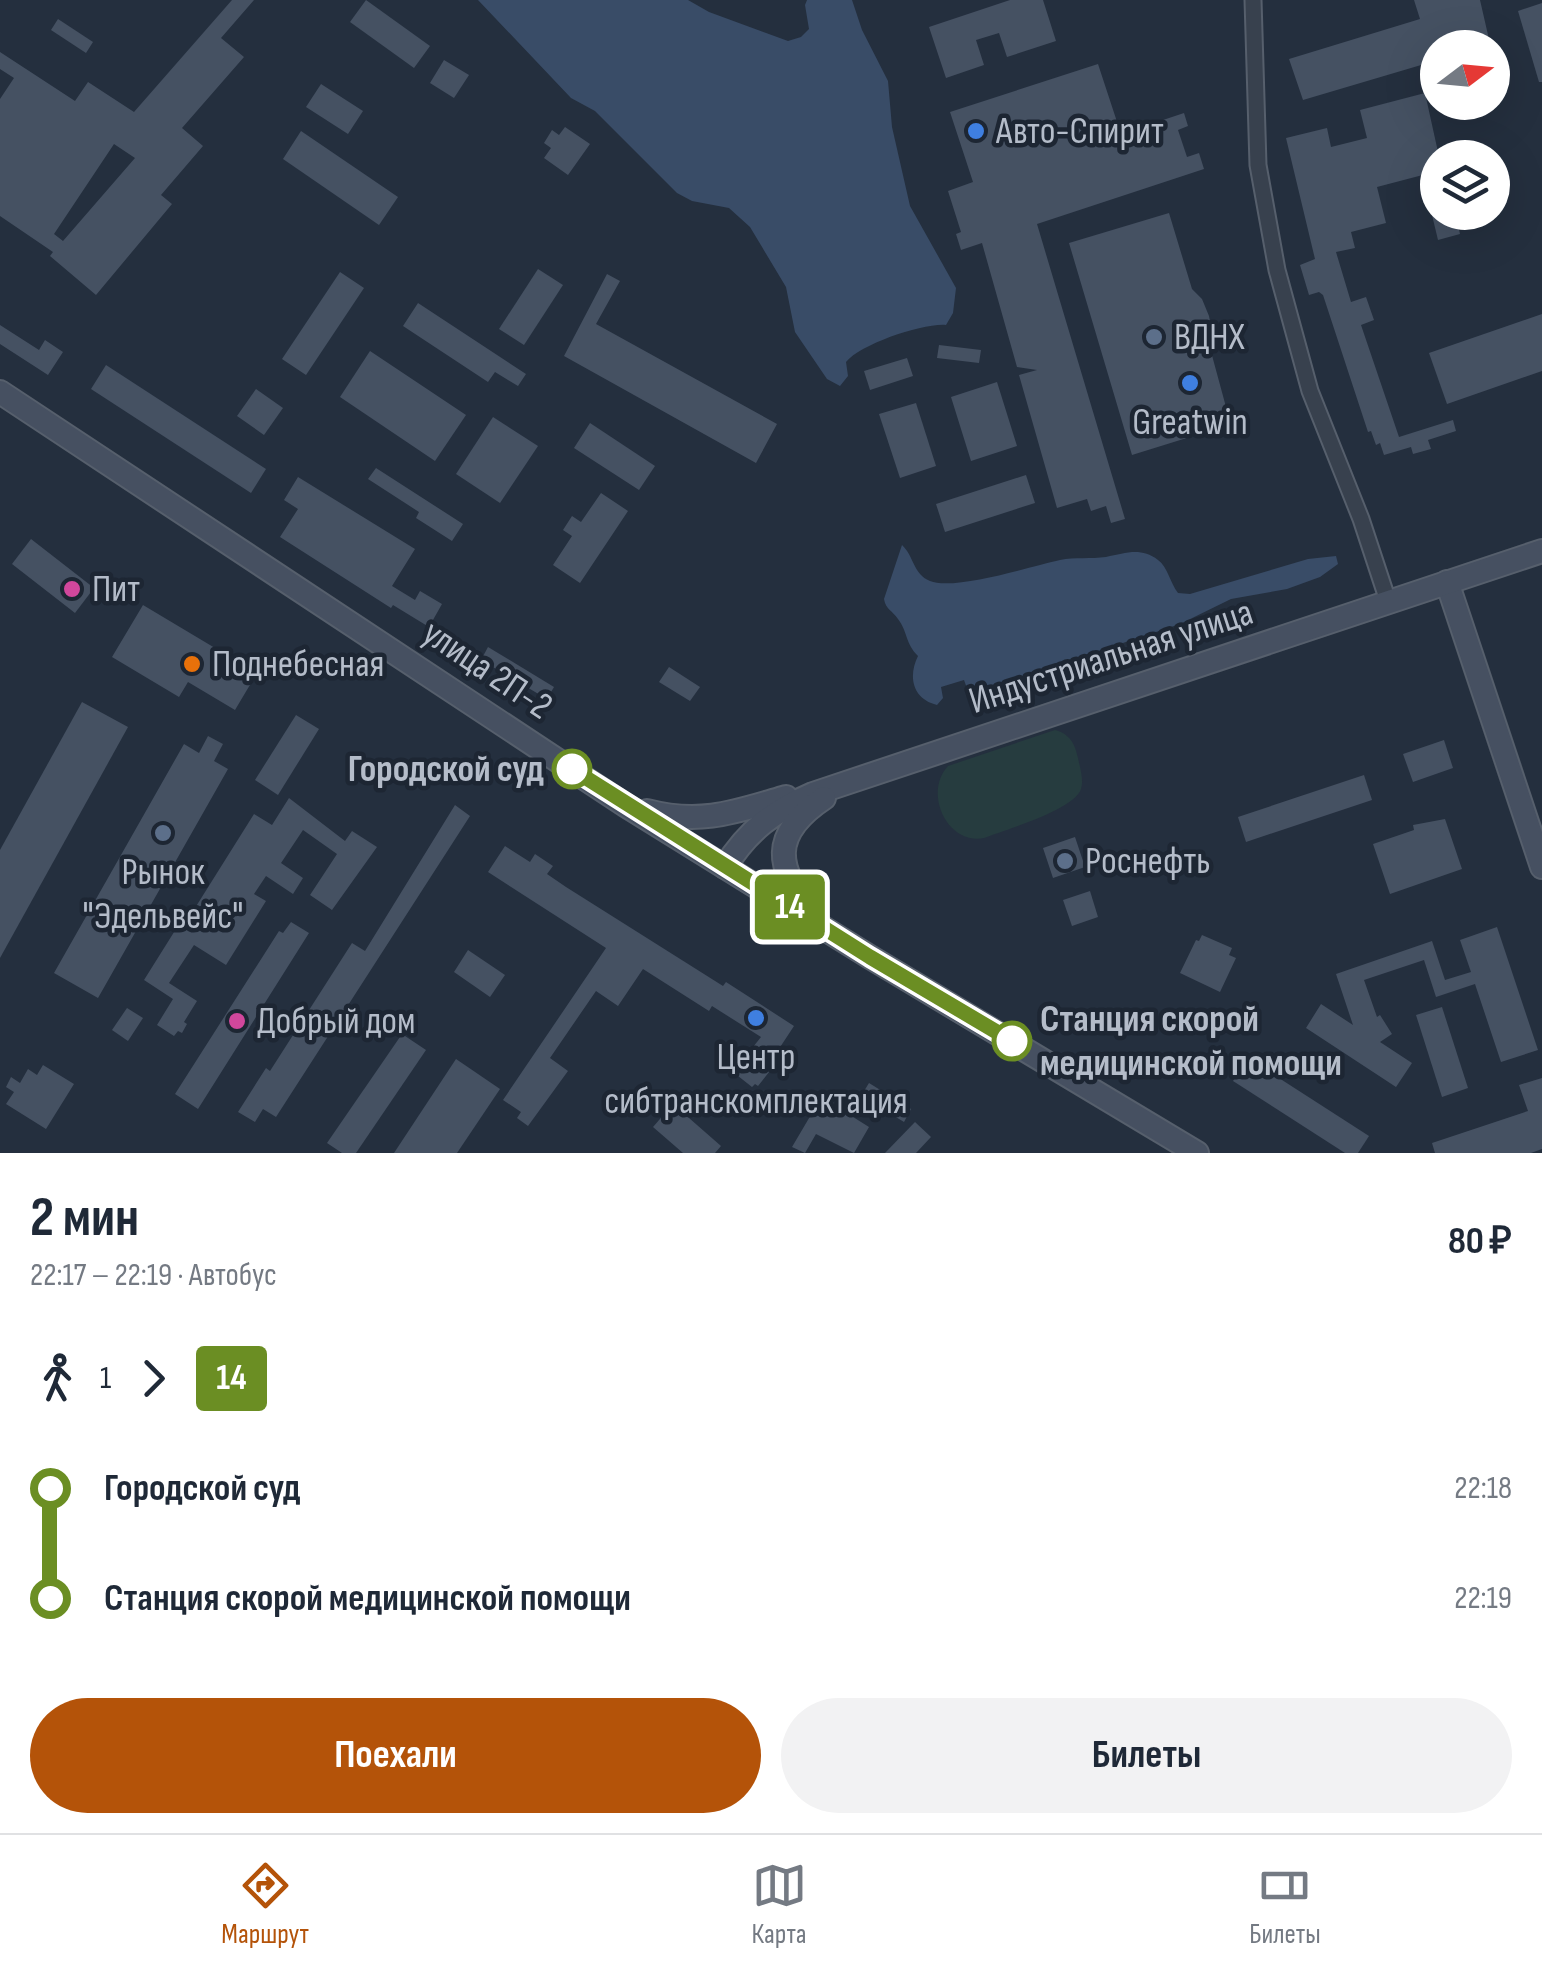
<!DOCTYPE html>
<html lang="ru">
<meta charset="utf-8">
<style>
body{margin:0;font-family:"Sofia Sans Condensed",sans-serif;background:#f2f2f3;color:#1f2937;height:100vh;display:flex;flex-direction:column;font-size:38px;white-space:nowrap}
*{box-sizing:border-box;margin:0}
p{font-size:32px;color:#747a83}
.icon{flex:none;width:55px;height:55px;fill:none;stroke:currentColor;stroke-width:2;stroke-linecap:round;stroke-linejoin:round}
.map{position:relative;height:1153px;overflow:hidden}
.sheet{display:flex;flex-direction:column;background:#fff;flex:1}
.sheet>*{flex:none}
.badge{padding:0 20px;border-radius:8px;font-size:35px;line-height:65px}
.needle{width:65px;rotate:74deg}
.tools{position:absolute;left:1420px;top:30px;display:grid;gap:20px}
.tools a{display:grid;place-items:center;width:90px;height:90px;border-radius:50%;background:#fff;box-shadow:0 10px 40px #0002;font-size:50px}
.map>.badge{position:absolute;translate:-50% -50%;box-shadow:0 0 0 5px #fff}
.legs{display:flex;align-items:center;gap:15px;height:110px;padding:0 30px;font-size:32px}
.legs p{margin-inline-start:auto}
.head{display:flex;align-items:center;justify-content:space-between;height:170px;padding:0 30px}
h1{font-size:55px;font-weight:700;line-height:75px}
.button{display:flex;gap:20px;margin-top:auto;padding:20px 30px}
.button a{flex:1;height:115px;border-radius:60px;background:#b45309;color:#fff;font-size:40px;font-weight:700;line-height:115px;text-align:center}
.button a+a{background:#f2f2f3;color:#1f2937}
ul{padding:0 30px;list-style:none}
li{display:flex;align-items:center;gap:35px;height:110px;font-size:38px}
li i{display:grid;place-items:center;width:15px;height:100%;margin:0 12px;background:currentColor}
li i::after{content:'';width:25px;height:25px;margin:-12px;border:8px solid;border-radius:50%;background:#fff}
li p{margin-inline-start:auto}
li:first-child i{background:linear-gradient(#0000 50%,currentColor 0)}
li:last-child i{background:linear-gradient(currentColor 50%,#0000 0)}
.tabs{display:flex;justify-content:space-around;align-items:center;height:140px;border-top:2px solid #e0e1e3;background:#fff;font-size:28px;color:#747a83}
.tabs a{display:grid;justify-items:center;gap:5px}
.tabs .current{color:#b45309}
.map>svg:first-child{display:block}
</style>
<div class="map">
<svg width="1542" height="1153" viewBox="0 0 1542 1153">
<rect width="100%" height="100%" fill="#242f3e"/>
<!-- green -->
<path fill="#263c3f" d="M1055,730C1070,734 1075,744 1078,758C1080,768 1084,780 1081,789C1074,810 1005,830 984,838C947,845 923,793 948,766Z"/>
<!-- water -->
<g fill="#394c67">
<path d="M478,0H688L709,12L788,41L801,37L809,29L805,5L807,0H852L862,30L888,81L892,127L910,206L956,288L953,313L946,325C923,323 861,344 846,362L848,376L840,386L827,379L795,332L786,287L750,227L729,208L692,201L677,193L595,111L571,98Z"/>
<path d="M902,545C914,556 913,574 930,581C954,591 1032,566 1060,560C1075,557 1091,559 1106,557C1126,553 1141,547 1158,560C1168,567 1170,583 1178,593L1190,594L1308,559L1336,556L1338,564L1320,577L1287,589L1231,599L1180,624L969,694L964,680L941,687L943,698L937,705C912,699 908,676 918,656C905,643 908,632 898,619C892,610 886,610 884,599Z"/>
</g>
<!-- building -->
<g fill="#455162" fill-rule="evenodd">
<path d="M232,0H254L221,38L244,57L182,128L203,146L161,195L172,204L96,295L50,256L53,252L0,216V99L14,78L0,69V52L75,101L88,82L134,112ZM114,144L135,158L63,241L54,234Z"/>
<path d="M366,0L430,46L414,68L350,22Z"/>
<path d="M1010,0H1043L1056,41L1007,57L999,33L976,40L984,65L946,78L929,27Z"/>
<path d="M1414,0H1480L1491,48H1438V60L1303,100L1289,59L1420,19Z"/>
<path d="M1542,3V82H1539L1518,11Z"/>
<path d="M58,19L93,42L86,53L51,30Z"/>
<path d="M444,60L469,75L454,98L430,83Z"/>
<path d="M1098,64L1121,134L1184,113L1188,126L1178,130L1187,157L1199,153L1204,169L1037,224L1125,519L1111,523L1106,506L1091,511L1087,499L1057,508L1019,375L1037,370L1017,367L982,243L961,250L956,234L961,232L948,191L973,182L950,112Z"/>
<path d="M321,84L363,111L348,134L306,107Z"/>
<path d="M1425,93L1438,152V171L1377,187L1386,223L1351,232L1355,248L1336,252L1351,302L1366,297L1374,320L1361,325L1399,437L1453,420L1456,431L1428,440L1431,449L1413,454L1411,447L1384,455L1380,443L1376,445L1371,431L1368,432L1323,295L1319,292L1309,295L1300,265L1315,259L1286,138L1327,128L1331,147L1367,138L1360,110Z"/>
<path d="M565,127L590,144L568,175L544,158L551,148L544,143L552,130L559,135Z"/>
<path d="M301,131L398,197L379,225L283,159Z"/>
<path d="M1443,212H1455L1460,234L1438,240L1432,215Z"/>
<path d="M1169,213L1192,289L1202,299L1209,316L1212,332L1210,348L1226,407L1220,421L1206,432L1132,455L1069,243Z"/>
<path d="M538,269L563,285L524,345L499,329Z"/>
<path d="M340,272L364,288L306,375L282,359Z"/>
<path d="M607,274L620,281L596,324L777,424L756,463L564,356Z"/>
<path d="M418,303L526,374L518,386L495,372L488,382L403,326Z"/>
<path d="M1542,314V371L1447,404L1429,353Z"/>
<path d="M0,325L39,350L45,340L63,352L48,375L0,344Z"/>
<path d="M939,345L981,350L979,363L937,358Z"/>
<path d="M370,351L466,415L435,461L340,397Z"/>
<path d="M907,358L913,376L870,390L864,371Z"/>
<path d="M106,365L266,469L251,493L91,389Z"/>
<path d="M997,382L1017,446L971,461L951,397Z"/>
<path d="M256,389L283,408L264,435L237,416Z"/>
<path d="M916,403L936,466L900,478L879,414Z"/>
<path d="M493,417L538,446L500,503L456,474Z"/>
<path d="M590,423L655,466L639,490L574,448Z"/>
<path d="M376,468L463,524L452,541L416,518L419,512L368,479Z"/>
<path d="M1026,475L1035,503L945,532L936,504Z"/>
<path d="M298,477L415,549L392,586L415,600L420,591L442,604L429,627L393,605L391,608L280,537L298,509L284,500Z"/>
<path d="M601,493L628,511L580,583L553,565L572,536L563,530L572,516L581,522Z"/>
<path d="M31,539L94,588L75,613L12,564Z"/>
<path d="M143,605L257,673L235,710L188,682L179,697L112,657Z"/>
<path d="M488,647L554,687L547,699L481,660Z"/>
<path d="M669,667L700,687L690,701L659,682Z"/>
<path d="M82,702L128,727L0,958V850Z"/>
<path d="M296,715L319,729L278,795L255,780Z"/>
<path d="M208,736L223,744L214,761L228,769L98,998L54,973L184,744L199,753Z"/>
<path d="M1444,740L1453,768L1413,782L1403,754Z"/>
<path d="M1364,775L1372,800L1246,842L1238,817Z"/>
<path d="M289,798L345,841L352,831L377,847L332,910L310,895L337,854L303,830L281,863L303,878L293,894L266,876L254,894L266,901L226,965L194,945L169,983L197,1001L184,1022L187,1024L182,1033L178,1031L174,1036L157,1025L173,999L144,980L186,913L190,916L254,814L272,825Z"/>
<path d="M455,805L470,816L276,1117L263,1109L255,1122L238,1112L266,1068L270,1071L352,943L365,951Z"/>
<path d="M1445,819L1462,869L1390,894L1373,844L1414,830L1413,825Z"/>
<path d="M1075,837L1085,867L1053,878L1043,848Z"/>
<path d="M505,846L530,862L535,854L553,866L547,874L566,887L723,986L726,982L794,1026L769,1064L773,1067L758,1086L755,1084L752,1087L733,1072L761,1037L712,1006L709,1011L643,969L618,1006L596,991L550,1058L568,1071L528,1126L517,1118L521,1112L503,1100L606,948L488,872Z"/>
<path d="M1090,891L1098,917L1072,926L1063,900Z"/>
<path d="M291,922L309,933L198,1109L175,1094L279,931L283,933Z"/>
<path d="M1497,927L1538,1050L1501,1062L1475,984L1436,997L1424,960L1364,980L1377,1017L1380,1015L1392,1034L1380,1042L1412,1063L1396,1087L1306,1028L1321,1004L1353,1025L1336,974L1432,941L1445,980L1471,972L1460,940Z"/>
<path d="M1202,935L1232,948L1229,955L1236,958L1220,992L1180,973L1196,940L1199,941Z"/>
<path d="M468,950L505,975L490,997L454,972Z"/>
<path d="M1442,1007L1468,1088L1442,1097L1416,1015Z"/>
<path d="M127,1008L143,1018L128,1041L112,1030Z"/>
<path d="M402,1034L426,1050L356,1153H342L327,1143Z"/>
<path d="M1248,1058L1369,1136L1358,1153H1345L1233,1081Z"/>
<path d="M456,1059L500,1089L457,1153H394Z"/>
<path d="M43,1065L74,1084L46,1129L6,1104L14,1092L6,1087L11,1077L20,1083L28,1069L37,1075Z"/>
<path d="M1542,1078V1149L1531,1153H1435L1432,1143L1528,1111L1519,1085Z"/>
<path d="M869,1083L911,1109L904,1122L861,1096Z"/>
<path d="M825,1091L837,1099L834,1105L869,1127L854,1153L816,1134L805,1153L792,1147Z"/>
<path d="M673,1104L721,1146L715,1153H683L653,1127Z"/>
<path d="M915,1122L931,1137L916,1153H885Z"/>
</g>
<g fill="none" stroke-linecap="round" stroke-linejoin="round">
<!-- minor casing -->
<g stroke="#565f6c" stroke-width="19">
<path id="minor" d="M1253,0L1258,165L1277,270L1310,391L1361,519L1388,601"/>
</g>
<!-- secondary casing -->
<g stroke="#565f6c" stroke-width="26">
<g id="secondary">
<path d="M0,392L625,805L870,957L1197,1153"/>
<path d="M1447,582L1542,867"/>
<path d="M647,811C701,825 735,812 786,797"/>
<path d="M725,867C748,830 774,811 813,794L1542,551"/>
<path d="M815,914C774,869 770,834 824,798"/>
</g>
</g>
<!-- minor -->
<use href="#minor" stroke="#38414e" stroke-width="15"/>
<!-- secondary -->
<use href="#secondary" stroke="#465061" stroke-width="22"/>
</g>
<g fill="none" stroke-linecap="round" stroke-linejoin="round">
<!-- line-1 casing -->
<g stroke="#fff" stroke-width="22">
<path id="line-1" d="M572,769L870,957L1012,1041"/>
</g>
<!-- line-1 -->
<use href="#line-1" stroke="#6b8e23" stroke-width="15"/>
</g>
<!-- markers -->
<g fill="#3f7fe0" stroke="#1d2633" stroke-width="4">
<circle cx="976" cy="131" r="10"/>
<circle cx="1190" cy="383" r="10"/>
<circle cx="756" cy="1018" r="10"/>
</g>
<g fill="#5c6f8a" stroke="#1d2633" stroke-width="4">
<circle cx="1154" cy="337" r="10"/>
<circle cx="163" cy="833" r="10"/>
<circle cx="1065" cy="861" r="10"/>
</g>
<g fill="#d1479c" stroke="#1d2633" stroke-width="4">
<circle cx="72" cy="589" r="10"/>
<circle cx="237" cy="1021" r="10"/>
</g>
<circle fill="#e8710a" stroke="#1d2633" stroke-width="4" cx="192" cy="664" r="10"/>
<g fill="#fff" stroke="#6b8e23" stroke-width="5">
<circle cx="572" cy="769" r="18"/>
<circle cx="1012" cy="1041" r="18"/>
</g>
<g text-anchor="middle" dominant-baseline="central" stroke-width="9" stroke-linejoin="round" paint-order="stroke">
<!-- poi labels -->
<g font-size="38" fill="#b4bcc9" stroke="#1d2633" text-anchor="start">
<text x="996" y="131">Авто-Спирит</text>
<text x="1174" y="337">ВДНХ</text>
<text x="1190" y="422" text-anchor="middle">Greatwin</text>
<text x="92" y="589">Пит</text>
<text x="212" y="664">Поднебесная</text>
<text x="1085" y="861">Роснефть</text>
<text x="163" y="872" text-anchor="middle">Рынок<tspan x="163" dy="44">"Эдельвейс"</tspan></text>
<text x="257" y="1021">Добрый дом</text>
<text x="756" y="1057" text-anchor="middle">Центр<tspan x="756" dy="44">сибтранскомплектация</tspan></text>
</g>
<!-- street labels -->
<g font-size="38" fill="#b4bcc9" stroke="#1d2633">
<text transform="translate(1111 657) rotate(-18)">Индустриальная улица</text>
<text transform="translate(487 670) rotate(34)">улица 2П-2</text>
</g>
<!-- stop labels -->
<g font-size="38" font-weight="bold" fill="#b4bcc9" stroke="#1d2633" text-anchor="end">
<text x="544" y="769">Городской суд</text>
<text x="1040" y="1019" text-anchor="start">Станция скорой<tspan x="1040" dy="44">медицинской помощи</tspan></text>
</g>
</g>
</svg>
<div class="tools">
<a><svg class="needle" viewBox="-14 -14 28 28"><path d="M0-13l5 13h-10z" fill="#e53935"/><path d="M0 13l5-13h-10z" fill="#747a83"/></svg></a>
<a><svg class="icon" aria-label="layers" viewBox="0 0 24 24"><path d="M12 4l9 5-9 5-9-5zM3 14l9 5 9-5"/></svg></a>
</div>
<b class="badge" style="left:790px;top:907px;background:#6b8e23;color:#fff">14</b>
</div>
<section class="sheet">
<div class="head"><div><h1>2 мин</h1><p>22:17 – 22:19 · Автобус</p></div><b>80 ₽</b></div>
<div class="legs"><svg class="icon" aria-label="walk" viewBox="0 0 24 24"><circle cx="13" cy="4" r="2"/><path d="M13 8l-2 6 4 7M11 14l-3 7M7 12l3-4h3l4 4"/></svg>1<svg class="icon" aria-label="forward" viewBox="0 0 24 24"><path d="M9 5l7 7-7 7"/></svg><b class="badge" style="background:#6b8e23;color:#fff">14</b></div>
<ul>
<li><i style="color:#6b8e23"></i><b>Городской суд</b><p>22:18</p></li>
<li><i style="color:#6b8e23"></i><b>Станция скорой медицинской помощи</b><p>22:19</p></li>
</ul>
<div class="button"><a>Поехали</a><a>Билеты</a></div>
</section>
<nav class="tabs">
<a class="current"><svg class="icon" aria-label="directions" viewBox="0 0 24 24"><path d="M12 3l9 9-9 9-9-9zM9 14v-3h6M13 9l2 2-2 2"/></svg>Маршрут</a>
<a><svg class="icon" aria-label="map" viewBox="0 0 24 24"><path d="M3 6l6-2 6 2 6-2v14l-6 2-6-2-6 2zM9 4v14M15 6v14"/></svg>Карта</a>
<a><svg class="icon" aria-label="tickets" viewBox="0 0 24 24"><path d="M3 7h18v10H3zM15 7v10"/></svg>Билеты</a>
</nav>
